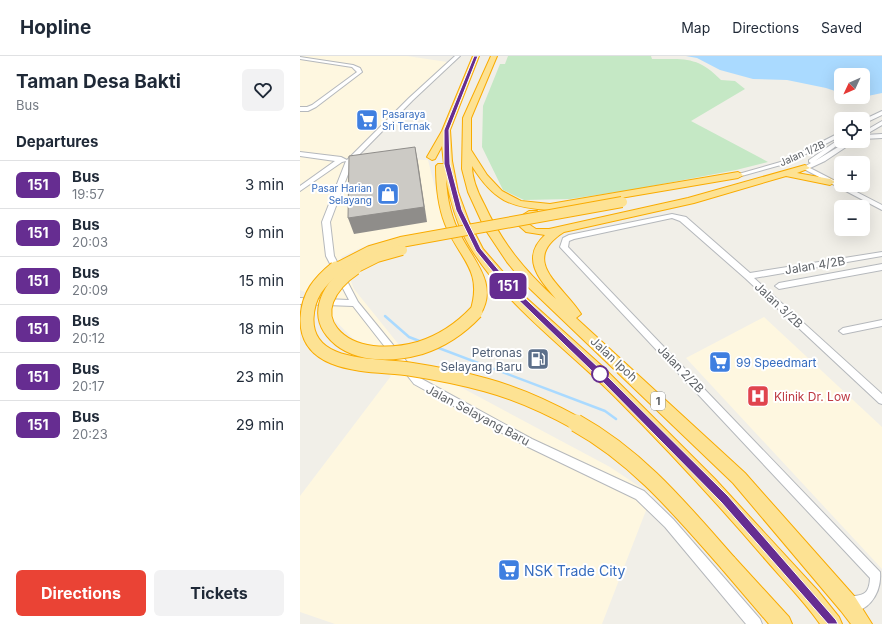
<!DOCTYPE html>
<meta charset="utf-8">
<style>
body{margin:0;font-family:Inter,sans-serif;background:#f2f2f3;color:#1f2937;height:100vh;display:flex;flex-direction:column;font-size:15px;white-space:nowrap}
*{box-sizing:border-box;margin:0}
p{font-size:13px;color:#747a83}
.icon{flex:none;width:22px;height:22px;fill:none;stroke:currentColor;stroke-width:2;stroke-linecap:round;stroke-linejoin:round}
.map{position:relative;flex:1;overflow:hidden}
.details{display:flex;flex-direction:column;background:#fff;width:300px}
.details>*{flex:none}
.badge{padding:0 8px;border-radius:6px;font-size:14px;line-height:26px}
.needle{width:26px;rotate:226deg}
.tools{position:absolute;left:534px;top:12px;display:grid;gap:8px}
.tools a{display:grid;place-items:center;width:36px;height:36px;border-radius:6px;background:#fff;box-shadow:0 4px 16px #0002;font-size:20px}
.map>.badge{position:absolute;translate:-50% -50%;box-shadow:0 0 0 2px #fff}
h2{padding:0 16px;font-size:15px;line-height:36px}
.round{display:grid;place-items:center;flex:none;width:42px;height:42px;border-radius:6px;background:#f2f2f3}
.headline{display:flex;align-items:center;justify-content:space-between;height:68px;padding:0 16px}
h1{font-size:19px;font-weight:700;line-height:30px}
.primary-button{display:flex;gap:8px;margin-top:auto;padding:8px 16px}
.primary-button a{flex:1;height:46px;border-radius:6px;background:#ea4335;color:#fff;font-size:16px;font-weight:700;line-height:46px;text-align:center}
.primary-button a+a{background:#f2f2f3;color:#1f2937}
ul{padding:0;list-style:none}
li{display:flex;align-items:center;gap:12px;height:48px;padding:0 16px;border-top:1px solid #e0e1e3}
li div{flex:1}
li b{display:block;font-size:15px}
li em{font-style:normal}
li .badge{min-width:44px;font-weight:700;text-align:center}
header{display:flex;align-items:center;gap:24px;box-sizing:border-box;height:56px;padding:0 20px;background:#fff;border-bottom:1px solid #e0e1e3}
header strong{font-size:19px}
nav{display:flex;gap:22px;margin-inline-start:auto;font-size:14px}
main{display:flex;flex:1;min-height:0}
.map>svg:first-child{display:block}
</style>
<header>
<strong>Hopline</strong>
<nav><a>Map</a><a>Directions</a><a>Saved</a></nav>
</header>
<main>
<section class="details">
<div class="headline"><div><h1>Taman Desa Bakti</h1><p>Bus</p></div><a class="round"><svg class="icon" aria-label="heart" viewBox="0 0 24 24"><path d="M12 20l-8-8c-3-5 5-10 8-4 3-6 11-1 8 4z"/></svg></a></div>
<h2>Departures</h2>
<ul>
<li><span class="badge" style="background:#662d91;color:#fff">151</span><div><b>Bus</b><p>19:57</p></div><em>3 min</em></li>
<li><span class="badge" style="background:#662d91;color:#fff">151</span><div><b>Bus</b><p>20:03</p></div><em>9 min</em></li>
<li><span class="badge" style="background:#662d91;color:#fff">151</span><div><b>Bus</b><p>20:09</p></div><em>15 min</em></li>
<li><span class="badge" style="background:#662d91;color:#fff">151</span><div><b>Bus</b><p>20:12</p></div><em>18 min</em></li>
<li><span class="badge" style="background:#662d91;color:#fff">151</span><div><b>Bus</b><p>20:17</p></div><em>23 min</em></li>
<li><span class="badge" style="background:#662d91;color:#fff">151</span><div><b>Bus</b><p>20:23</p></div><em>29 min</em></li>
</ul>
<div class="primary-button"><a>Directions</a><a>Tickets</a></div>
</section>
<div class="map">
<svg width="582" height="568" viewBox="0 0 582 568">
<rect width="100%" height="100%" fill="#f1efe8"/>
<!-- commercial -->
<g fill="#fef7e0">
<path d="M0,0H107L154,7L79,76L58,102L128,104L145,172L70,188L41,201L54,233L112,305L310,411L352,439L302,568H35L0,556V440L91,320L7,237L0,234Z"/>
<path d="M464,261L582,371V513L386,302Z"/>
</g>
<!-- green -->
<path fill="#c5e8c5" d="M208,0H351L352,3C385,3 398,0 421,24L435,25L445,33L391,65L468,106L436,114L331,134L270,143L224,144L203,134L182,91L183,50L200,8H205Z"/>
<!-- water -->
<path fill="#aadaff" d="M386,0H582V37L563,41V19H541V37L526,32L487,24L453,23L420,14L397,2Z"/>
<g fill="none" stroke-linecap="round" stroke-linejoin="round">
<!-- stream -->
<g stroke="#aadaff" stroke-width="2.5">
<path d="M85,260L109,281L122,286"/>
<path d="M136,291L305,355L316,363"/>
</g>
<!-- minor casing -->
<g stroke="#b5b8bc" stroke-width="2">
<g id="minor">
<path d="M155,0H160L113,44L53,105L30,166L34,200L58,246L120,322L232,383L344,435L373,463L460,563L462,568H446L365,471L336,443L224,389L114,328L53,250L0,248V242L49,244L26,200L22,166L46,105L42,106L0,135V130L35,105L0,100V96L41,101L47,104L109,42Z"/>
<path d="M0,1L53,9L60,12L62,16L16,51L8,55H0V51H7L12,49L57,16L52,11L0,3Z"/>
<path d="M582,55V59L563,68V64Z"/>
<path d="M582,65V69L565,79L582,78V82L563,83V76Z"/>
<path d="M541,76V80L488,107L438,121L435,119L484,105Z"/>
<path d="M541,83V85H543L542,86L515,105L548,85H555L525,105L510,112L582,149V154L502,112L511,107L509,106V104L538,84Z"/>
<path d="M372,158L386,161L450,217L582,196V200L454,222L582,338V348L579,347L445,222L380,165L372,162L274,183L269,185L268,191L580,516C582,538 566,562 543,553L542,548L543,543C558,537 569,544 570,522L260,191L263,182L269,179Z"/>
<path d="M582,208V214L479,233L475,230L479,227Z"/>
<path d="M582,264V270L543,278L539,275L543,272Z"/>
</g>
</g>
<!-- highway casing -->
<g stroke="#f9ab00" stroke-width="2">
<g id="highway">
<path d="M173,0H179L150,74L152,105L158,136L169,166L183,193L223,239L303,311L415,423L518,535L539,561L542,568H520C504,545 484,525 466,504C418,448 368,394 316,342C267,292 197,244 164,180C155,162 150,143 146,123C147,142 151,162 161,180C174,205 199,229 180,259H172L170,256C184,214 159,203 145,168C138,150 136,130 136,110L138,108H144L142,90L135,103L132,104L127,101L142,75Z"/>
<path d="M191,0H197L171,62V94L187,119L202,135L221,145L250,148L438,116L443,119L438,122L250,154C210,152 193,144 172,110C172,123 178,137 184,148C202,187 224,214 256,243C239,223 220,202 245,179L226,176L217,168L218,162L229,155H237L238,157L227,165V167L236,173H249L388,142L505,109L510,112L497,117L530,123L535,126L530,129L486,120L394,147L264,176C218,205 264,230 281,258L276,262L445,417L555,541L572,568H551L541,555L433,427L224,227L207,206L185,173L168,136L162,113L163,62Z"/>
<path d="M428,498L434,501L489,561L492,568H469L422,513L419,507L422,501Z"/>
</g>
</g>
<!-- minor -->
<use href="#minor" fill="#fff" fill-rule="evenodd"/>
<!-- highway -->
<use href="#highway" fill="#fde293" fill-rule="evenodd"/>
<!-- highway-bridge-far2 casing -->
<g stroke="#f9ab00" stroke-width="12" stroke-linecap="butt">
<g id="highway-bridge-far2">
<path d="M35,213L70,195L101,186L322,146"/>
<path d="M53,213L77,201L102,194"/>
</g>
</g>
<!-- highway-bridge-far1 casing -->
<g stroke="#f9ab00" stroke-width="15" stroke-linecap="butt">
<g id="highway-bridge-far1">
<path d="M36,212C19,226 8,239 7,262C5,314 75,308 109,313C135,317 161,322 186,329C219,338 249,352 278,368"/>
<path d="M55,212C43,220 32,231 27,244C23,255 24,266 32,276C52,301 91,300 120,292C142,285 160,273 176,256"/>
</g>
</g>
<!-- highway-bridge casing -->
<g stroke="#f9ab00" stroke-width="19" stroke-linecap="butt">
<path id="highway-bridge" d="M276,367C339,402 382,455 428,507"/>
</g>
<!-- highway-bridge-far2 -->
<use href="#highway-bridge-far2" stroke="#fde293" stroke-width="10"/>
<!-- highway-bridge-far1 -->
<use href="#highway-bridge-far1" stroke="#fde293" stroke-width="13"/>
<!-- highway-bridge -->
<use href="#highway-bridge" stroke="#fde293" stroke-width="17"/>
</g>
<!-- shaded-wall -->
<path fill="#8f8d8a" d="M115,91L118,106L127,166L54,178L48,162Z"/>
<!-- building -->
<path fill="#cccac5" stroke="#8f8d8a" d="M115,91L124,151L48,162L49,100Z"/>
<!-- line -->
<path fill="#662d91" stroke="#fff" d="M174,0H178L149,74L150,108L162,154L181,193L212,230L300,313L428,440L536,564L538,568H528L421,446L294,317L207,233L176,195L156,154L144,108V74Z"/>
<!-- icons -->
<defs>
<g id="supermarket-square" transform="scale(1.15)"><rect x="-9" y="-9" width="18" height="18" rx="4" fill="#3f7fe0" stroke="#fff"/><path d="M-6-5.5h2.5l.6 2H6L4.5 2H-2.5L-4.4-4H-6ZM-1.5 3.2a1.3 1.3 0 1 0 .1 0ZM3 3.2a1.3 1.3 0 1 0 .1 0Z" fill="#fff"/></g>
<g id="shop-square" transform="scale(1.15)"><rect x="-9" y="-9" width="18" height="18" rx="4" fill="#3f7fe0" stroke="#fff"/><path d="M-5-2.5h2.3a2.7 3.5 0 0 1 5.4 0H5L5.5 6h-11ZM-1.5-2.5h3a1.5 2.3 0 0 0-3 0Z" fill="#fff"/></g>
<g id="fuel-square" transform="scale(1.15)"><rect x="-9" y="-9" width="18" height="18" rx="4" fill="#5c6f8a" stroke="#fff"/><path d="M-5.5-6h7V0h2V4h1.3V-2.5L3-4.5l.8-.8L6-3V5H2.5V1h-1V6h-7ZM-4.2-4.7v3.2H.2V-4.7Z" fill="#fff"/></g>
<g id="hospital-square" transform="scale(1.15)"><rect x="-9" y="-9" width="18" height="18" rx="4" fill="#e0444e" stroke="#fff"/><path d="M-5-5h3v3.5h4V-5h3V5h-3V1.5h-4V5h-3Z" fill="#fff"/></g>
</defs>
<g fill-rule="evenodd">
<use href="#supermarket-square" x="67" y="64"/>
<use href="#shop-square" x="88" y="138"/>
<use href="#fuel-square" x="238" y="303"/>
<use href="#supermarket-square" x="420" y="306"/>
<use href="#hospital-square" x="458" y="340"/>
<use href="#supermarket-square" x="209" y="514"/>
</g>
<!-- markers -->
<circle fill="#fff" stroke="#662d91" stroke-width="2" cx="300" cy="318" r="8"/>
<g text-anchor="middle" dominant-baseline="central" stroke-width="4" stroke-linejoin="round" paint-order="stroke">
<!-- far-shop labels -->
<g font-size="10" fill="#366cbe" stroke="#fff" text-anchor="start">
<text x="82" y="58">Pasaraya<tspan x="82" dy="12">Sri Ternak</tspan></text>
<text x="72" y="132" text-anchor="end">Pasar Harian<tspan x="72" dy="12">Selayang</tspan></text>
</g>
<!-- far-street labels -->
<g font-size="10" fill="#5f6368" stroke="#fff">
<text transform="translate(502 97) rotate(-24)">Jalan 1/2B</text>
</g>
<!-- shield labels -->
<rect fill="#fff" stroke="#8f9295" stroke-width="1" x="351" y="336" width="14" height="18" rx="3"/>
<g font-size="11" font-weight="bold" fill="#5f6368">
<text x="358" y="345">1</text>
</g>
<!-- street labels -->
<g font-size="12" fill="#5f6368" stroke="#fff">
<text transform="translate(515 209) rotate(-9)">Jalan 4/2B</text>
<text transform="translate(479 249) rotate(43)">Jalan 3/2B</text>
<text transform="translate(314 303) rotate(43)">Jalan Ipoh</text>
<text transform="translate(381 313) rotate(46)">Jalan 2/2B</text>
<text transform="translate(178 359) rotate(28)">Jalan Selayang Baru</text>
</g>
<!-- service labels -->
<g font-size="12" fill="#4e5e75" stroke="#fff" text-anchor="end">
<text x="222" y="296">Petronas<tspan x="222" dy="14">Selayang Baru</tspan></text>
</g>
<!-- shop labels -->
<g font-size="12" fill="#366cbe" stroke="#fff" text-anchor="start">
<text x="436" y="306">99 Speedmart</text>
</g>
<!-- health labels -->
<g font-size="12" fill="#be3a42" stroke="#fff" text-anchor="start">
<text x="474" y="340">Klinik Dr. Low</text>
</g>
<!-- near-shop labels -->
<g font-size="14" fill="#366cbe" stroke="#fff" text-anchor="start">
<text x="224" y="514">NSK Trade City</text>
</g>
</g>
</svg>
<div class="tools">
<a><svg class="needle" viewBox="-14 -14 28 28"><path d="M0-13l5 13h-10z" fill="#e53935"/><path d="M0 13l5-13h-10z" fill="#747a83"/></svg></a>
<a><svg class="icon" aria-label="locate" viewBox="0 0 24 24"><circle cx="12" cy="12" r="6"/><path d="M12 2v4M12 18v4M2 12h4M18 12h4"/></svg></a>
<a>+</a>
<a>−</a>
</div>
<b class="badge" style="left:208px;top:230px;background:#662d91;color:#fff">151</b>
</div>
</main>
